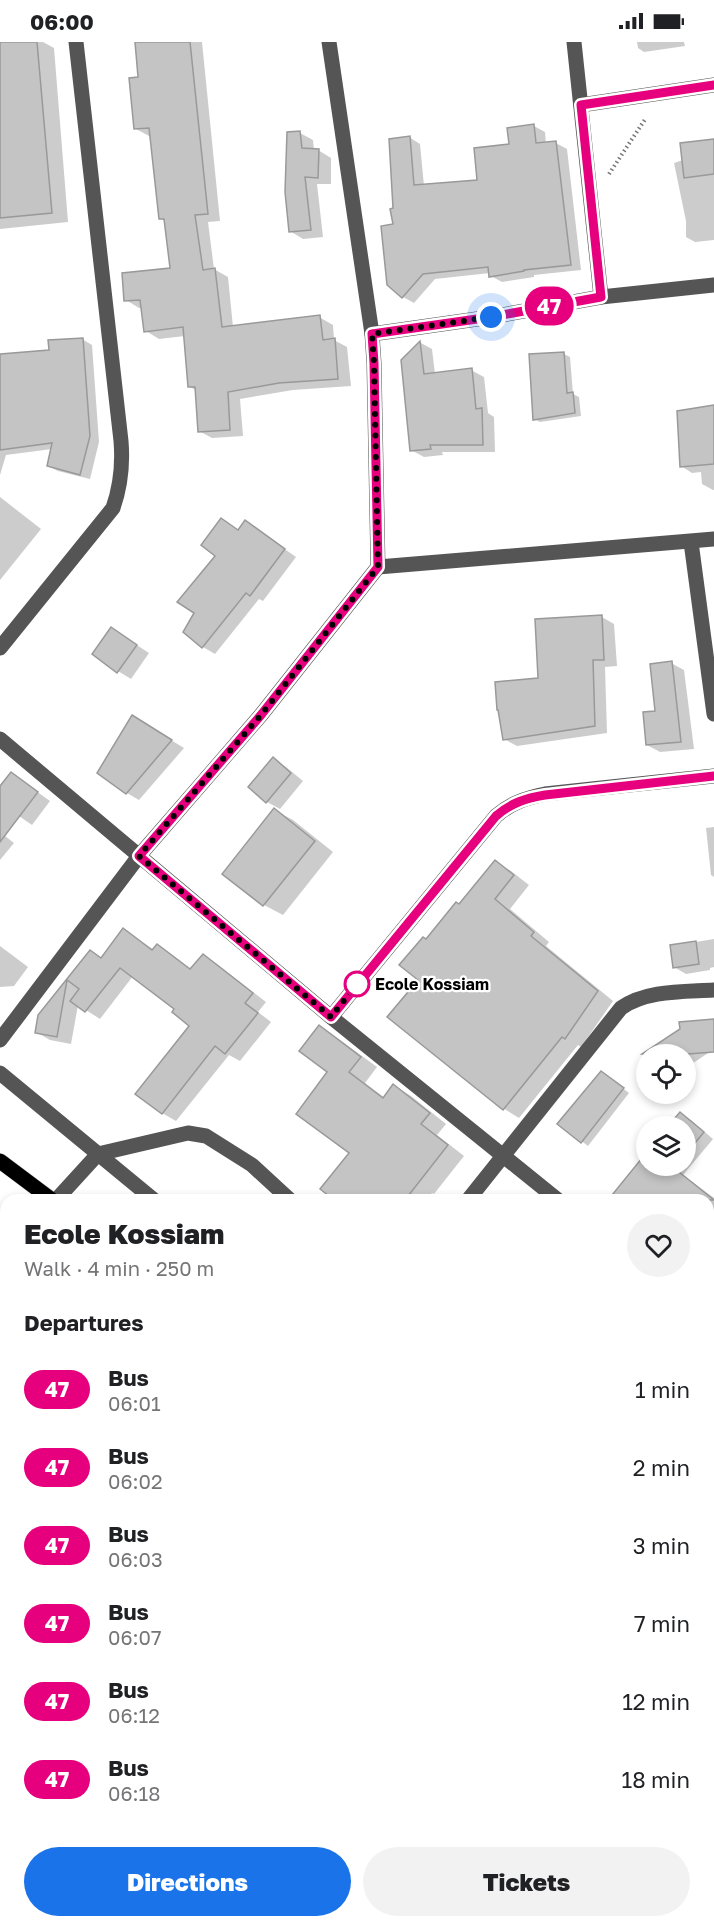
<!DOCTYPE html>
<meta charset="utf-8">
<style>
body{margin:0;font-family:"Golos Text",sans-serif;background:#f2f2f2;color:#202124;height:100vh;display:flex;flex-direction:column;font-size:22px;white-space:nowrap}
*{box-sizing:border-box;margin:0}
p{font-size:20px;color:#757577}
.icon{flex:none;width:33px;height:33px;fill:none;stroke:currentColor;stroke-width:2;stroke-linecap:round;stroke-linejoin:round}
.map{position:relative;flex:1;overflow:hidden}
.drawer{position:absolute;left:0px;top:1152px;width:714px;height:734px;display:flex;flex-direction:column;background:#fff;border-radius:18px 18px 0 0;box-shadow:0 3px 9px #0003}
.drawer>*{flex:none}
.badge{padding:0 12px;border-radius:20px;font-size:21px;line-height:39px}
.buttons{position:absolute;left:636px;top:1002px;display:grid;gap:12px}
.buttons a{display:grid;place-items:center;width:60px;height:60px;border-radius:50%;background:#fff;box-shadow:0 3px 9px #0003;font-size:30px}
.you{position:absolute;width:30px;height:30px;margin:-15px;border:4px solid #fff;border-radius:50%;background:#1a73e8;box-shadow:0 0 0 9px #1a73e833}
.map>.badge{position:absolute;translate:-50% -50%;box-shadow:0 0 0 3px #fff}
h2{padding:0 24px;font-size:22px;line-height:54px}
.round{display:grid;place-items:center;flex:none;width:63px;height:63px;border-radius:32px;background:#f2f2f2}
.summary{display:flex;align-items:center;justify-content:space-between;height:102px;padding:0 24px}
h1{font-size:28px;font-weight:800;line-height:45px}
.primary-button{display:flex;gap:12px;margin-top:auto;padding:12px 24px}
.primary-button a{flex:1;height:69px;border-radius:36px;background:#1a73e8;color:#fff;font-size:24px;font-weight:800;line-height:69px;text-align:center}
.primary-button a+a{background:#f2f2f2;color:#202124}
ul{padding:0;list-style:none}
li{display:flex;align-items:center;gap:18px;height:78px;padding:0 24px}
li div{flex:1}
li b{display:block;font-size:22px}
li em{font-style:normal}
li .badge{min-width:66px;font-weight:700;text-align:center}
.status{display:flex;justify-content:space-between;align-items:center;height:42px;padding:0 30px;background:#fff;direction:ltr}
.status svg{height:16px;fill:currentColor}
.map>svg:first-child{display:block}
</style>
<div class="status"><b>06:00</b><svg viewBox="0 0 49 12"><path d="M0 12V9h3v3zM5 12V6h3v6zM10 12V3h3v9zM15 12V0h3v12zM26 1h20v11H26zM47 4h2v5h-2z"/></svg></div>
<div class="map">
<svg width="714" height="1885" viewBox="0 0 714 1885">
<rect width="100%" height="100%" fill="#fff"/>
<!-- shadow -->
<g fill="#0003">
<path d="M0,0H43L54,6L68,180L0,187Z"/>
<path d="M137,0H202L220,179L208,180L214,227L228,235L233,285L319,275L333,283L334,298L347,305L351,344L293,348L240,357L243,394L212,396L199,389L197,349L189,344L185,294L159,297L146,289L143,266H139L126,258L172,228L166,179L161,177L151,94H149L136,87L140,36Z"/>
<path d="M637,0H684L685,4L644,10L638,6Z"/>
<path d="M534,84L545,90L546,102L556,101L567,107L581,228L534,233V235L502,240L491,234L490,231L435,237L414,261L403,255L395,184V168L409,95L420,102L424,144L478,139L511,103Z"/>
<path d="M300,91L313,98L314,108H318L331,116V142H317L323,195L303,197L290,189Z"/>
<path d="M714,99V198L695,200L686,195V179L674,121L683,118Z"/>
<path d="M82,297L92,303L99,400L90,437L58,429L48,424L52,407L6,413L0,433V314L51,310Z"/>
<path d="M421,301L432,307L435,332L471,328L484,335L488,371L494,375L495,410H442L443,413L424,415L411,408L403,319Z"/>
<path d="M564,312L570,315L573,352L579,355L581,374L540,380L534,377Z"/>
<path d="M714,365V448H713L702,442L701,430L692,431L681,424Z"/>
<path d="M0,455L41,487L0,538Z"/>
<path d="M246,480L296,515L263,559L259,557L215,612L203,605L239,489Z"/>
<path d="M602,575L614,582L617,624L605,625L607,691L517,704L504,697L539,638Z"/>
<path d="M112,587L149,611L131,637L118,629Z"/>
<path d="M671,621L684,628L694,707L660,710L647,703Z"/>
<path d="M133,675L184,706L139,758L127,751Z"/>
<path d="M273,717L286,725L303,739L280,767L267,760L250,745Z"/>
<path d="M12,732L50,759L32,783L0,761V747Z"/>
<path d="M274,768L293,778L333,810L283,873L264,863L224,831Z"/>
<path d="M714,785V835L711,833L706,786Z"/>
<path d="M0,790L14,801L0,818Z"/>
<path d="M496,820L511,829L529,843L510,867L549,900L546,904L613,959L581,1005L578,1003L519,1076L503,1066L420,938L427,899Z"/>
<path d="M124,888L154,908L157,904L171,912L192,928L203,914L217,922L266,960L258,970L271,980L240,1019L229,1013L176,1079L162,1071L191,983L176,966L133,934L100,977L78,963L71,1002L50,998L36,990L39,974L91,910L103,917Z"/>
<path d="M714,897V925L710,926V928L686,932L674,925L671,904Z"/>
<path d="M0,904L28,925L14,944L0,945Z"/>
<path d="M714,978V1007L686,1026V1012H660L656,1005Z"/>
<path d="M319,985L336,995L377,1025L365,1041L385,1056L394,1044L411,1054L446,1082L437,1093L464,1114L434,1152L432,1151L427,1158H337L351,1111Z"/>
<path d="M607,1034L629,1051L588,1104L559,1082Z"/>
<path d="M680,1072L691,1078L713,1097L683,1133L714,1156V1167L708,1175V1158H613L611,1156L646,1113V1124H686V1084H670Z"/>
<path d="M714,1527V1544L708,1539V1534Z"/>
</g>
<!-- building -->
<g fill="#c4c4c4" stroke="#999" stroke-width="1.5">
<path d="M0,0H37L52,171L0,176Z"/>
<path d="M135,0H190L208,172L195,173L203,228L215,226L222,285L320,273L323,298L335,296L338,337L279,341L228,350L230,388L198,390L195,345H188L183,285L144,290L140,258L124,259L122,231L170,226L164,177H159L149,86L134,87L129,36L138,35Z"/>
<path d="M534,82L536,101L556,99L571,223L524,228V229L489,235L488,225L423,232L402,256L387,243L381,184L393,182L390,167L393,166L389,97L410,94L414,143L477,138L474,106L509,102L507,86Z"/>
<path d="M300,89L302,106L319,107L318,136L305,135L311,188L289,190L285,150L287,90Z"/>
<path d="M714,97V132L684,136L680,101Z"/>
<path d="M83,296L90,394L80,433L47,424L52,401L0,408V312L49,308L48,298Z"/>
<path d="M420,299L424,332L472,326L476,367L482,366L483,403H430L431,407L410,409L401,318Z"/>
<path d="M564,310L567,351L573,350L575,371L533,378L529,312Z"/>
<path d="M714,363V422L680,425L677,369Z"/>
<path d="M221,476L238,488L245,478L285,507L250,554L246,551L202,606L183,590L194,571L177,560L215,514L201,503Z"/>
<path d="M602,573L604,618H593L595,684L503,698L498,668H497L495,640L538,636L535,577Z"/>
<path d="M111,585L137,603L117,631L92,612Z"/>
<path d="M672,619L681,700L646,703L643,670L655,669L650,622Z"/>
<path d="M132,673L172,698L126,752L97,731Z"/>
<path d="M273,715L291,731L266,761L248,745Z"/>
<path d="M11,730L38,750L0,800V744Z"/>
<path d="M274,766L315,799L263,864L222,832Z"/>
<path d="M495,818L514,833L495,857L534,890L531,894L598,949L565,997L562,995L503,1068L387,975L418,938L399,923L423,895L426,897L456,860L459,862Z"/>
<path d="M123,886L152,908L157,902L190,927L203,912L253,951L245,961L258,971L225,1012L215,1004L162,1072L135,1052L189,984L172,970L174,967L120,926L85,970L70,959L79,947L67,938L57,995L35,991L38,973L90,908L101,916Z"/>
<path d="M696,899L699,922L673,926L670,903Z"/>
<path d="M714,977V1010L688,1012H642L680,987L679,980Z"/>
<path d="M319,983L361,1015L349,1030L383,1056L393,1042L430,1071L421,1082L448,1103L405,1158H334L320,1147L349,1111L296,1072L327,1030L299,1009Z"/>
<path d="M601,1029L624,1046L581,1101L557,1082Z"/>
<path d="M680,1070L704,1090L686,1112V1084H668Z"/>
<path d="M646,1111V1124H676L674,1126L714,1158H608Z"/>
</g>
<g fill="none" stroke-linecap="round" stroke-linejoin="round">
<!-- major casing -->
<g stroke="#dbdbdb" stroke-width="16">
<g id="major">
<path d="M0,1119L52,1158"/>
<path d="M0,1180L6,1185"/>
<path d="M708,1699L714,1703"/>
<path d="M708,1762L714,1767"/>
</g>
</g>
<!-- path -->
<path stroke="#777" stroke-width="4" stroke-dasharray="1.5 3" stroke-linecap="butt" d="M609,132L646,76"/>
<!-- minor -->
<g stroke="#555" stroke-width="15">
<path d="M574,0L601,255"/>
<path d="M581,63L714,43"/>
<path d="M372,292L491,275L601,255L714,243"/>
<path d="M691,500L714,672"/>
<path d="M378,525L714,497"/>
<path d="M0,606L113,466C121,443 123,423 121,399L76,0"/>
<path d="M0,697L331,975L558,1158"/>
<path d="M331,975L496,774C511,761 526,756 545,752L714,734"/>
<path d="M0,998L139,814L261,673L378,525L374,321L372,292L329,0"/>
<path d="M0,1031L154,1158"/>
<path d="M56,1158L98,1112L188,1091L206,1094L252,1123L290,1158"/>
<path d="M468,1158L621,966C647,948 683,950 714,948"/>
<path d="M708,1213L714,1207"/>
<path d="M708,1279L714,1284"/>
<path d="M708,1613L714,1618"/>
</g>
<!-- major -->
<use href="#major" stroke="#000" stroke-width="15"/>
</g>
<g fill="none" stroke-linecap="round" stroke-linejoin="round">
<!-- line casing -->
<g stroke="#fff" stroke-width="14">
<path id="line" d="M714,43L581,63L601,255L491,275L372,292L374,321L378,525L261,673L139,814L331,975L496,774C511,761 526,756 545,753L714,734"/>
</g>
<!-- line -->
<use href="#line" stroke="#e6007e" stroke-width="9"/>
<!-- walk -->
<path stroke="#000" stroke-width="6" stroke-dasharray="0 10.8" d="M357,942L331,975L139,814L261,673L378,525L374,321L372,292L491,275"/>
</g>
<!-- markers -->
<circle fill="#fff" stroke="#e6007e" stroke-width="3" cx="357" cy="942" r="12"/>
<g text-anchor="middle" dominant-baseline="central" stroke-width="4.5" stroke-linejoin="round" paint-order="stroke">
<!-- stop labels -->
<g font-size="16" font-weight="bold" fill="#000" stroke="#fff" text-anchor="start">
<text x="375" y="942">Ecole Kossiam</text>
</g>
</g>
</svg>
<div class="buttons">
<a><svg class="icon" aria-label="locate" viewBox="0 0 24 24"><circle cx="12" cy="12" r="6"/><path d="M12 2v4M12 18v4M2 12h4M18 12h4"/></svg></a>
<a><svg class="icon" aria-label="layers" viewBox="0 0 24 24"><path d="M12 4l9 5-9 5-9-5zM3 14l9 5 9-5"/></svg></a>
</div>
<div class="you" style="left:491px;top:275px"></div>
<b class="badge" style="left:549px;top:264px;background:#e6007e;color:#fff">47</b>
<section class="drawer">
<div class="summary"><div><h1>Ecole Kossiam</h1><p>Walk · 4 min · 250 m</p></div><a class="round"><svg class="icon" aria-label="heart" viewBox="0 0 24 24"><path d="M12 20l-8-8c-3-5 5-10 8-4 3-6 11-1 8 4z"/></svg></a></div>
<h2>Departures</h2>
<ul>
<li><span class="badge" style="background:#e6007e;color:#fff">47</span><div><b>Bus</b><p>06:01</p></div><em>1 min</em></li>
<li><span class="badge" style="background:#e6007e;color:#fff">47</span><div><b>Bus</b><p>06:02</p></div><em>2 min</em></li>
<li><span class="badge" style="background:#e6007e;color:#fff">47</span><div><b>Bus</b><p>06:03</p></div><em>3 min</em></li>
<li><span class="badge" style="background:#e6007e;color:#fff">47</span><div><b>Bus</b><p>06:07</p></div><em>7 min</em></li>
<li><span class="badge" style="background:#e6007e;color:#fff">47</span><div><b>Bus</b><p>06:12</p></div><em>12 min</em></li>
<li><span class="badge" style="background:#e6007e;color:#fff">47</span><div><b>Bus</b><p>06:18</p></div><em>18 min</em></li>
</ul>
<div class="primary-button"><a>Directions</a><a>Tickets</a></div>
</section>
</div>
